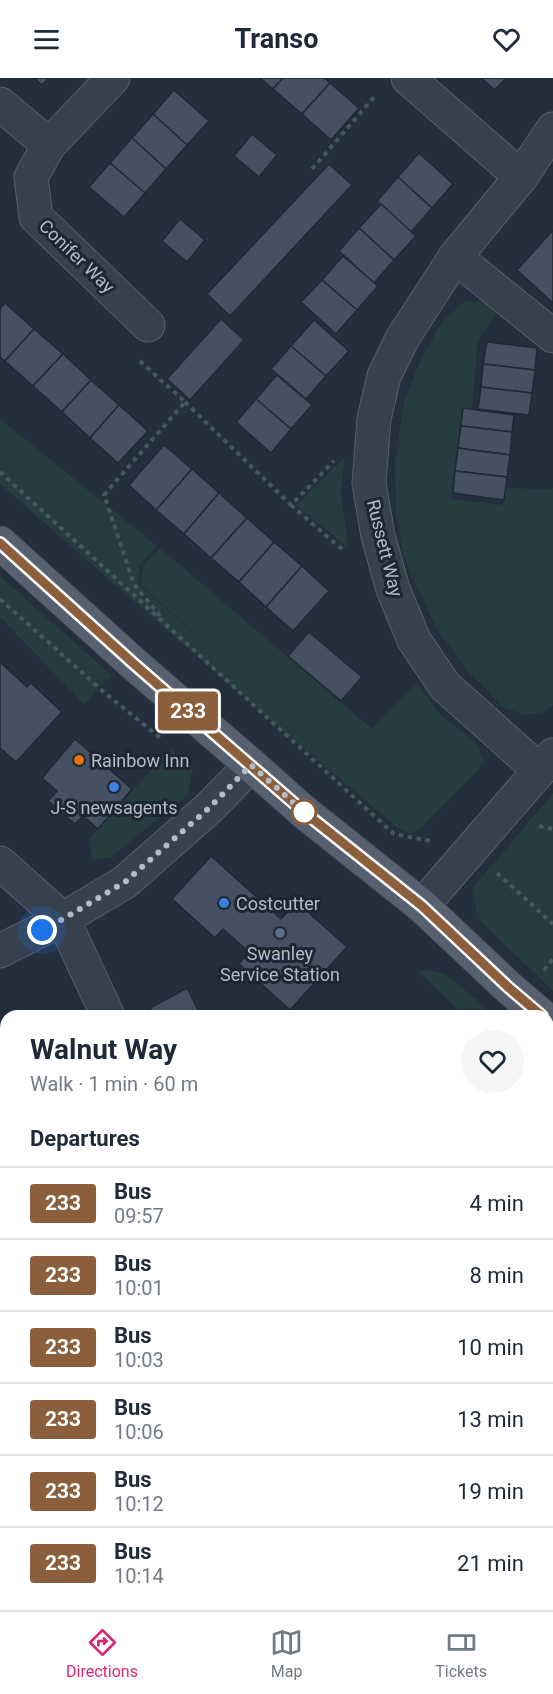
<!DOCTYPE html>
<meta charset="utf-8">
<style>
body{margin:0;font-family:Roboto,sans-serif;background:#f6f6f7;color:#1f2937;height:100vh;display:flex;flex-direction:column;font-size:22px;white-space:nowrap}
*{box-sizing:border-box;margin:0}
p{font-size:20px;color:#747a83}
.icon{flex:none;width:33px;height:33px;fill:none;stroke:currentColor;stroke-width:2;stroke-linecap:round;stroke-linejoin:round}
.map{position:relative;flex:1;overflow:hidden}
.sheet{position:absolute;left:0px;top:932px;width:554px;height:602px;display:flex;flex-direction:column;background:#fff;border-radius:18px 18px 0 0;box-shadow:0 6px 24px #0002}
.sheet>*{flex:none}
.badge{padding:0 12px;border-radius:4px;font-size:21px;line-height:39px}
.you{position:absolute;width:30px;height:30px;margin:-15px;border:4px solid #fff;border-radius:50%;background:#1a73e8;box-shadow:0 0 0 9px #1a73e833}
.map>.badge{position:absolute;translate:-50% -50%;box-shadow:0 0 0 3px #fff}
h2{padding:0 30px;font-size:22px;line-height:54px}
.round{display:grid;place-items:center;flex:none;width:63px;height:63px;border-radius:32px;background:#f6f6f7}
.head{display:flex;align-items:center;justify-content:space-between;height:102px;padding:0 30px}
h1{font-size:28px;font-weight:700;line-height:45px}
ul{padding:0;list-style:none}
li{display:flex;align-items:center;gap:18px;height:72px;padding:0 30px;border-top:2px solid #e0e1e3}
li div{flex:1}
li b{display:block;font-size:22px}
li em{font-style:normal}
li .badge{min-width:66px;font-weight:700;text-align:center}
header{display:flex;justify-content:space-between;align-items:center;height:78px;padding:0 30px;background:#fff;font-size:27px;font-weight:700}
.dock{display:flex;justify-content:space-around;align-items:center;height:84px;border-top:2px solid #e0e1e3;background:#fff;font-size:16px;color:#747a83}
.dock a{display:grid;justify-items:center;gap:3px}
.dock .selected{color:#db2777}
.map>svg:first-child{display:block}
</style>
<header><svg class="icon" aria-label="menu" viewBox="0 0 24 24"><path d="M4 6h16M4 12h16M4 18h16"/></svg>Transo<svg class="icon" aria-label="heart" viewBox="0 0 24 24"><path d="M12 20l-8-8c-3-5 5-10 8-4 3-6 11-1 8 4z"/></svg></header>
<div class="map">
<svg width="553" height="1532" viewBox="0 0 553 1532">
<rect width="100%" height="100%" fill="#242f3e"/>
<!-- green -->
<g fill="#263c3f">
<path d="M465,223L487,224L498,235L478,261L472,330H462L451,421L503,427L506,410L548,411L553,410V627L545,634L526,637L504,630L470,596L435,548L403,477L396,433L395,384L404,323L421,281L442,244Z"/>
<path d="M0,341L157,468L140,486L138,506L241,597L141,507C142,484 145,487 160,470L372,651L418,605C424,614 430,624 437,633C456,653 476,656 485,685L421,750L410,756L397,749L268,640L0,406Z"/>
<path d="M345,379L341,413L348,470L296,427Z"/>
<path d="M0,498L111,597L84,626L0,539Z"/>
<path d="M170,671L193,689L188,717L111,779L93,783L89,761Z"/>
<path d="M553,715V913L478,841L472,811Z"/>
<path d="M428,892L444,896L451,900L493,937H464L418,893Z"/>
</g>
<!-- building -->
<g fill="#455162" stroke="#1f2835" stroke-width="1.5">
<path d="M34,0H49L42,7Z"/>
<path d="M260,0H283L273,11Z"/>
<path d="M283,0H324L330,5L302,36L273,11Z"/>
<path d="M481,0H506L495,12Z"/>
<path d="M330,5L359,30L331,62L302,36Z"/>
<path d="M174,12L209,43L187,67L153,36Z"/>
<path d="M153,36L187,67L166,91L132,60Z"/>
<path d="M252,56L277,77L259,99L234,78Z"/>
<path d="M132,60L166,91L145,115L110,85Z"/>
<path d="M419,75L453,106L432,130L398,99Z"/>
<path d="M110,85L145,115L124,139L89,109Z"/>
<path d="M329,86L352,107L230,238L207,216Z"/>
<path d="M398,99L432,130L411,154L377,123Z"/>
<path d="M381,126L416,158L394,182L359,150Z"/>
<path d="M180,141L205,162L187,184L162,163Z"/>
<path d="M359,150L394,182L374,205L339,173Z"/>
<path d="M553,152V225L517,192Z"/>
<path d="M343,178L378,208L357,232L322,202Z"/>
<path d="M322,202L357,232L336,256L301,224Z"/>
<path d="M5,225L34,251L5,283L0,279V231Z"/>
<path d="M221,241L244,262L190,322L167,301Z"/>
<path d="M314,242L349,273L326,298L291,268Z"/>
<path d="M34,251L63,276L33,308L5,283Z"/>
<path d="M487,264L537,270L535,292L483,286Z"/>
<path d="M291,268L326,298L306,321L271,291Z"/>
<path d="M63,276L91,302L62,334L33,308Z"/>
<path d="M483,286L535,292L532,315L481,309Z"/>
<path d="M277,297L312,327L291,351L256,321Z"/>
<path d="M91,302L119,327L90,360L62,334Z"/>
<path d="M481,309L532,315L529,337L478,331Z"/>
<path d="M256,321L291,351L271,375L236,344Z"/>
<path d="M119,327L148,353L118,385L90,360Z"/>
<path d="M463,330L514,337L512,354L461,348Z"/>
<path d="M461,348L512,354L510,377L458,370Z"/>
<path d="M164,367L192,391L156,432L129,407Z"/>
<path d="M458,370L510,377L507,399L455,393Z"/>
<path d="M192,391L219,415L184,456L156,432Z"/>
<path d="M455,393L507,399L504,422L453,415Z"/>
<path d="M219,415L247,440L211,480L184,456Z"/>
<path d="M247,440L274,464L239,504L211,480Z"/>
<path d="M274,464L302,488L266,529L239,504Z"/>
<path d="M302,488L329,513L293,553L266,529Z"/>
<path d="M309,554L362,599L341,623L288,578Z"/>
<path d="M0,584L27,609L31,605L62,634L16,684L0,670Z"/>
<path d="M75,661L132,711L98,751L83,738L75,746L48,723L57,713L42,700Z"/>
<path d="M211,778L281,841L297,824L347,869L290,932L239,886L249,874L223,851L215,860L172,821Z"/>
<path d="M187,910L201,938H154L150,930Z"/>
<path d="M1,992L6,1018V1038L0,1039Z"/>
<path d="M553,1213V1264L548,1270V1220Z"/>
<path d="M0,1466H6V1527H34V1532H0Z"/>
<path d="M413,1527H462L463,1530L457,1532H415Z"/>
</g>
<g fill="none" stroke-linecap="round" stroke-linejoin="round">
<!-- minor casing -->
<g stroke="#565f6c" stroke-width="35">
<g id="minor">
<path d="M113,0L49,67L31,99L36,139L148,247"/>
<path d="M408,0L521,99"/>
<path d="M0,26L49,67"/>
<path d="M455,179L553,258"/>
<path d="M539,692L445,608L414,562L393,511L378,458L369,405L374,341L384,298L402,261L455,179L521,99L553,51"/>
<path d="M0,785L63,841L108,938"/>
<path d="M422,828L553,677"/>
<path d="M0,873L63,841L125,804L209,730L251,687"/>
<path d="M548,1113L553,1117"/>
<path d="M360,1527L362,1532"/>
</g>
</g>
<!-- major casing -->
<g stroke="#414a57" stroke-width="35">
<path id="major" d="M0,465L134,586L251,687L304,734L422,828L508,909L542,938"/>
</g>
<!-- path -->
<g stroke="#44595c" stroke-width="4" stroke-dasharray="4.5 4.5" stroke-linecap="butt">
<path d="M312,91L376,17"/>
<path d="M140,283L185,324L104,417L134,506L160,538"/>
<path d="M185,324L291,427L334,383"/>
<path d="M0,394L394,756L431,763"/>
<path d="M291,427L345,474"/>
<path d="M0,521L105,615L163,662"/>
<path d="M539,748L553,751"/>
<path d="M497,795L553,846"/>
<path d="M544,892L553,881"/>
<path d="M548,995L553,1000"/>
</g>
<!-- minor -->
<use href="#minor" stroke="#38414e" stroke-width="33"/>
<!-- major -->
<use href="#major" stroke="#56606e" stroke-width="33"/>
</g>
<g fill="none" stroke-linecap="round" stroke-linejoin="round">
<!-- line casing -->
<g stroke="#fff" stroke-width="14">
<path id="line" d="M0,465L134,586L304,734L422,828L508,909L542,938"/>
</g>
<!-- line -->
<use href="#line" stroke="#8b5e3c" stroke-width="9"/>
<!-- walk -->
<path stroke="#b4bcc9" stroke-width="6" stroke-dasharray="0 10.8" d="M42,852L63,841L125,804L209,730L251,687L304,734"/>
</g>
<!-- markers -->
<circle fill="#e8710a" stroke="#1d2633" stroke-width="2" cx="79" cy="682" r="6"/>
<g fill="#3f7fe0" stroke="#1d2633" stroke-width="2">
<circle cx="114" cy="709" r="6"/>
<circle cx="224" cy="825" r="6"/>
</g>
<circle fill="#fff" stroke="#8b5e3c" stroke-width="3" cx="304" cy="734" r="12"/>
<circle fill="#5c6f8a" stroke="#1d2633" stroke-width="2" cx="280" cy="855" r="6"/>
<g text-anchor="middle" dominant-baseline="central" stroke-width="6" stroke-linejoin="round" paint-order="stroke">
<!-- street labels -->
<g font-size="18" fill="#b4bcc9" stroke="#1d2633">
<text transform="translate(77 178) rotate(44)">Conifer Way</text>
<text transform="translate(385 470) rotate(76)">Russett Way</text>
</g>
<!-- poi labels -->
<g font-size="18" fill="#b4bcc9" stroke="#1d2633" text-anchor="start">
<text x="91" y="682">Rainbow Inn</text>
<text x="114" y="729" text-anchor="middle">J-S newsagents</text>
<text x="236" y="825">Costcutter</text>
<text x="280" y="875" text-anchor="middle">Swanley<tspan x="280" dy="21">Service Station</tspan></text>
</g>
</g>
</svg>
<div class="you" style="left:42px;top:852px"></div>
<b class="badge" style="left:188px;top:633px;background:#8b5e3c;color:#fff">233</b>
<section class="sheet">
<div class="head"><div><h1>Walnut Way</h1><p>Walk · 1 min · 60 m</p></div><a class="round"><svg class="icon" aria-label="heart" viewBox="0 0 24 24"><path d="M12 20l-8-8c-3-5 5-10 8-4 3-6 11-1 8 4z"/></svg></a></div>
<h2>Departures</h2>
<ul>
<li><span class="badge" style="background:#8b5e3c;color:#fff">233</span><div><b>Bus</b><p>09:57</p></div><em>4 min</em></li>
<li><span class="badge" style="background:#8b5e3c;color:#fff">233</span><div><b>Bus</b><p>10:01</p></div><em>8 min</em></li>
<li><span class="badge" style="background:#8b5e3c;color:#fff">233</span><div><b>Bus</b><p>10:03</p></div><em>10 min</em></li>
<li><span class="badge" style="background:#8b5e3c;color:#fff">233</span><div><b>Bus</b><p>10:06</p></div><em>13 min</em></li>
<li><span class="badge" style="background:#8b5e3c;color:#fff">233</span><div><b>Bus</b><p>10:12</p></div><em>19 min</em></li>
<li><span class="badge" style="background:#8b5e3c;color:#fff">233</span><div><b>Bus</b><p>10:14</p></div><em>21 min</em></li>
</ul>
</section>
</div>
<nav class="dock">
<a class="selected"><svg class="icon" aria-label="directions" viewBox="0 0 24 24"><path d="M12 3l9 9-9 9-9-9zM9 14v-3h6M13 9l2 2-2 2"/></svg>Directions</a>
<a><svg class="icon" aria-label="map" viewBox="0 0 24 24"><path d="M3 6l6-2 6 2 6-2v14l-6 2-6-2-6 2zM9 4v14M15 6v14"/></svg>Map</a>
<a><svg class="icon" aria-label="tickets" viewBox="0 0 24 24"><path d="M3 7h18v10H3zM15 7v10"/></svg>Tickets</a>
</nav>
